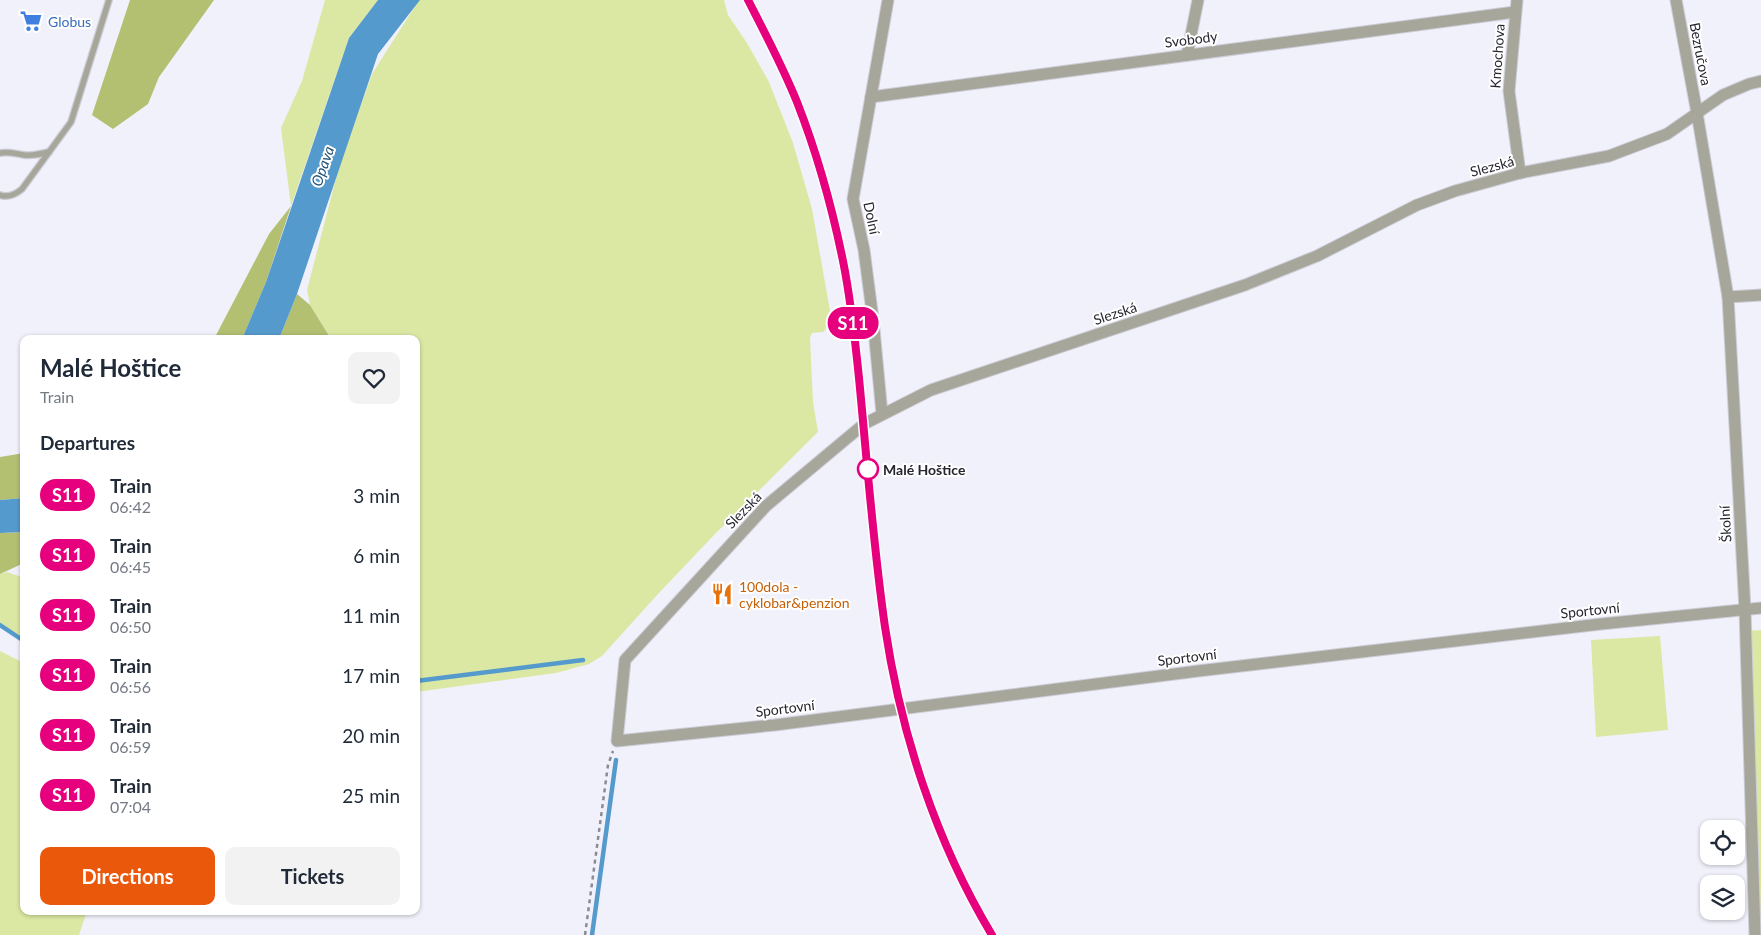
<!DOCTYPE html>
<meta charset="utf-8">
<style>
body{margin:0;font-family:Lato,sans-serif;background:#f2f2f3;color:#1f2937;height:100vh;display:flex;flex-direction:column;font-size:19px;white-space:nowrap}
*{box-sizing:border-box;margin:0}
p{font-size:16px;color:#747a83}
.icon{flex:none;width:28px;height:28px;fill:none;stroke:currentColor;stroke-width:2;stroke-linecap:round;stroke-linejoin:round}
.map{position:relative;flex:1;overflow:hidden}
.details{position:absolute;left:20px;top:335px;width:400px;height:580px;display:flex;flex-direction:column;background:#fff;border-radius:10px;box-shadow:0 1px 4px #0004}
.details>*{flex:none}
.badge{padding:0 10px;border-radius:16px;font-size:18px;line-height:32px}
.tools{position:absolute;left:1700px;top:820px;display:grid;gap:10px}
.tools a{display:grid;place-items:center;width:45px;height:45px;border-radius:10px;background:#fff;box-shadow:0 1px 4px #0004;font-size:25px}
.map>.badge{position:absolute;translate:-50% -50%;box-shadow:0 0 0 2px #fff}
h2{padding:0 20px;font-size:19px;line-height:45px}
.round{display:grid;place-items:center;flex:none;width:52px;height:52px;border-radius:10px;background:#f2f2f3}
.headline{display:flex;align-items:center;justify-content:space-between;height:85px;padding:0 20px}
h1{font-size:24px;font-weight:700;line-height:38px}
.button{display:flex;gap:10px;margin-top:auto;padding:10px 20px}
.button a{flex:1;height:58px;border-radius:10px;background:#ea580c;color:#fff;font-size:20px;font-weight:700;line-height:58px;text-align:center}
.button a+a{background:#f2f2f3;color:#1f2937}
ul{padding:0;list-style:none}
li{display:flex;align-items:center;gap:15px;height:60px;padding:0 20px}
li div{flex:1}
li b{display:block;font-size:19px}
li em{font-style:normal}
li .badge{min-width:55px;font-weight:700;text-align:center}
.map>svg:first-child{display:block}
</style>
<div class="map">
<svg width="1761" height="935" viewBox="0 0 1761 935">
<rect width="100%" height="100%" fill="#f1f1fb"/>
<!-- green -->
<g fill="#dbe8a3">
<path d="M325,0H378L349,38L291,206L281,128L302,81Z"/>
<path d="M419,0H724L728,15L747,43L769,82L793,143L812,209L832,322L823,332L812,333L810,338L813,402L818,432L714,535L658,594L602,656L589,664L556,673L416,692V339H331L310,305L307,290L340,163L372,74Z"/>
<path d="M7,572L24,578V643L0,626V574Z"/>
<path d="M1761,630V935H1755L1745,631Z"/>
<path d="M1660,636L1668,730L1596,737L1591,640Z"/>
<path d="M0,651L24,663V911H87L79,935H0Z"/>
</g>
<!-- forest -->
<g fill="#b3c072">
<path d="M130,0H214L159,77L148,104L113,129L92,115Z"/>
<path d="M291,206L266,282L242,339H214L269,234Z"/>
<path d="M297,294L310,305L331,339H279Z"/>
<path d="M24,453V498L0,500V457Z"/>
<path d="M24,532V563L0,574V533Z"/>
</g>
<!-- water -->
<g fill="#559acc">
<path d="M378,0H420L378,54L297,294L279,339H242L266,282L349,38Z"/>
<path d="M24,498V532L0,533V500Z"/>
</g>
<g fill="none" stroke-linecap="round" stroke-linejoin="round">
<!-- stream -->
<g stroke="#559acc" stroke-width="4.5">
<path d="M0,625L24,641"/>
<path d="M416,681L583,660"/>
<path d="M592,935L616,760"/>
</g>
<!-- lane casing -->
<g stroke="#ccccd6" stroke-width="8">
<g id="lane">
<path d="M0,153C9,151 15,154 24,155C33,156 41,154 49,152"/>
<path d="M0,195C8,198 16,194 22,189L71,122L109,0"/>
</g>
</g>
<!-- street casing -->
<g stroke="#ccccd6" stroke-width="13">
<g id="street">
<path d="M1517,0L1509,91L1520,173"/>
<path d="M1676,0L1697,113L1728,297L1745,610L1755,935"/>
<path d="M1187,55L1198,0"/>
<path d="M1761,81L1749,84L1723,95L1667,134L1609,156L1520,173L1455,191L1417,205L1317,256L1245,285L931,390L864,424L766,506L625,660L617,741L775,725L1198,671L1601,624L1761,608"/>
<path d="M871,97L1515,12"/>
<path d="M1728,297L1761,295"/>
<path d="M882,414L873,319L864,250L853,199L888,0"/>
</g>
</g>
<!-- path -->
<path stroke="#8c8b95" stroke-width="2.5" stroke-dasharray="4 4" stroke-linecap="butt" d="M585,935L608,765L613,751"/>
<!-- lane -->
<use href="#lane" stroke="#a7a69b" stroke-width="5.5"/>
<!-- street -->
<use href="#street" stroke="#a7a69b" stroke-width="11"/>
<!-- rail casing -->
<g stroke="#595862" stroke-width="5.5">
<path id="rail" d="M748,0C793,85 824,167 843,261C851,300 855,339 859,378C867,461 873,544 885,627C901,734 936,841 992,935"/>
</g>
<!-- rail -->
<use href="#rail" stroke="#fff" stroke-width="4" stroke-dasharray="11" stroke-linecap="butt"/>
</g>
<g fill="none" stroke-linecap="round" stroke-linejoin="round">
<!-- line casing -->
<g stroke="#fff" stroke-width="11">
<path id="line" d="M748,0C765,33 783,67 797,102C817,153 832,207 843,261C851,300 855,339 859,378C867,461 873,544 885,627C901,734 936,842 992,935"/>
</g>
<!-- line -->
<use href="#line" stroke="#e6007e" stroke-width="8"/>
</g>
<!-- icons -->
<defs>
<g id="supermarket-bare" transform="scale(1.725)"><path d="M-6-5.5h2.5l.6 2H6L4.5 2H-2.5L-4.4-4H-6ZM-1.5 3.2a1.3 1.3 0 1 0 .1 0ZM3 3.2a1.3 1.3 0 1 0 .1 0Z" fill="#3f7fe0" stroke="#fff" stroke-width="2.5" paint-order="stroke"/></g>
<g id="restaurant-bare" transform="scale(1.725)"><path d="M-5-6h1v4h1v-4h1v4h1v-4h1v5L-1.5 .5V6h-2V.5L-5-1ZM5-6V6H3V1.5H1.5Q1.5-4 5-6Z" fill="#e8710a" stroke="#fff" stroke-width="2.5" paint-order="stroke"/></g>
</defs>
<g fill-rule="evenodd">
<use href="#supermarket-bare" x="31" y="21"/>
<use href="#restaurant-bare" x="722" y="594"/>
</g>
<!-- markers -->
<circle fill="#fff" stroke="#e6007e" stroke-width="2.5" cx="868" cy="469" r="10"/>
<g text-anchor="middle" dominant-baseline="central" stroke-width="4" stroke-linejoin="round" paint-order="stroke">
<!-- shop labels -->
<g font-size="14" fill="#366cbe" stroke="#fff" text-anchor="start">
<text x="48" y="21">Globus</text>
</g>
<!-- street labels -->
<g font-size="14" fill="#26252f" stroke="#fff">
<text transform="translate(1191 39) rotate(-7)">Svobody</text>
<text transform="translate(1701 54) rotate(79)">Bezručova</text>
<text transform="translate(1497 56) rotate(-86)">Kmochova</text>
<text transform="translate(1492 166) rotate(-15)">Slezská</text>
<text transform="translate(872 218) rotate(78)">Dolní</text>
<text transform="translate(1115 313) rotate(-18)">Slezská</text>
<text transform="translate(743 510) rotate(-46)">Slezská</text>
<text transform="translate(1725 524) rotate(-93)">Školní</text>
<text transform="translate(1590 610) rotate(-6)">Sportovní</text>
<text transform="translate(1187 657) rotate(-7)">Sportovní</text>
<text transform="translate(785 708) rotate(-7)">Sportovní</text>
</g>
<!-- stop labels -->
<g font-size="14" font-weight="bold" fill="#26252f" stroke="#fff" text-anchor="start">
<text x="883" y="469">Malé Hoštice</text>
</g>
<!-- food labels -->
<g font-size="14" fill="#c56008" stroke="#fff" text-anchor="start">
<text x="739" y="586">100dola -<tspan x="739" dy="16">cyklobar&amp;penzion</tspan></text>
</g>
<!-- water labels -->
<g font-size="15" font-style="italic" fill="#205377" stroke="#fff">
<text transform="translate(322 166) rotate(-71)">Opava</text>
</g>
</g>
</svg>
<div class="tools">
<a><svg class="icon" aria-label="locate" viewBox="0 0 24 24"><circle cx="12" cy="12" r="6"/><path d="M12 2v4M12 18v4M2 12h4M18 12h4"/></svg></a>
<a><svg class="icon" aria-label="layers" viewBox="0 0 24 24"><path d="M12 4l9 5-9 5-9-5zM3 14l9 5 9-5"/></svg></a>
</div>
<b class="badge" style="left:853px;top:323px;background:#e6007e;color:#fff">S11</b>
<section class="details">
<div class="headline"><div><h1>Malé Hoštice</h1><p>Train</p></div><a class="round"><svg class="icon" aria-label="heart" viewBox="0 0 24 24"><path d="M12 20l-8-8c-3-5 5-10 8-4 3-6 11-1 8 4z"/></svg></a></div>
<h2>Departures</h2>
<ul>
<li><span class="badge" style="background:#e6007e;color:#fff">S11</span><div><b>Train</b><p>06:42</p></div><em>3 min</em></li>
<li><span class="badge" style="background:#e6007e;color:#fff">S11</span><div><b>Train</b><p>06:45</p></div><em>6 min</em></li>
<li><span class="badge" style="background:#e6007e;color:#fff">S11</span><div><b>Train</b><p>06:50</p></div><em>11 min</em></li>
<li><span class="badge" style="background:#e6007e;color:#fff">S11</span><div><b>Train</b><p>06:56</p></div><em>17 min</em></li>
<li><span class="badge" style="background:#e6007e;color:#fff">S11</span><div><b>Train</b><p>06:59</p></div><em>20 min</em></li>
<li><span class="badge" style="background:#e6007e;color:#fff">S11</span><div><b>Train</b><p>07:04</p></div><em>25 min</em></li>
</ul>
<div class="button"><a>Directions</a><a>Tickets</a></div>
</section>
</div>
